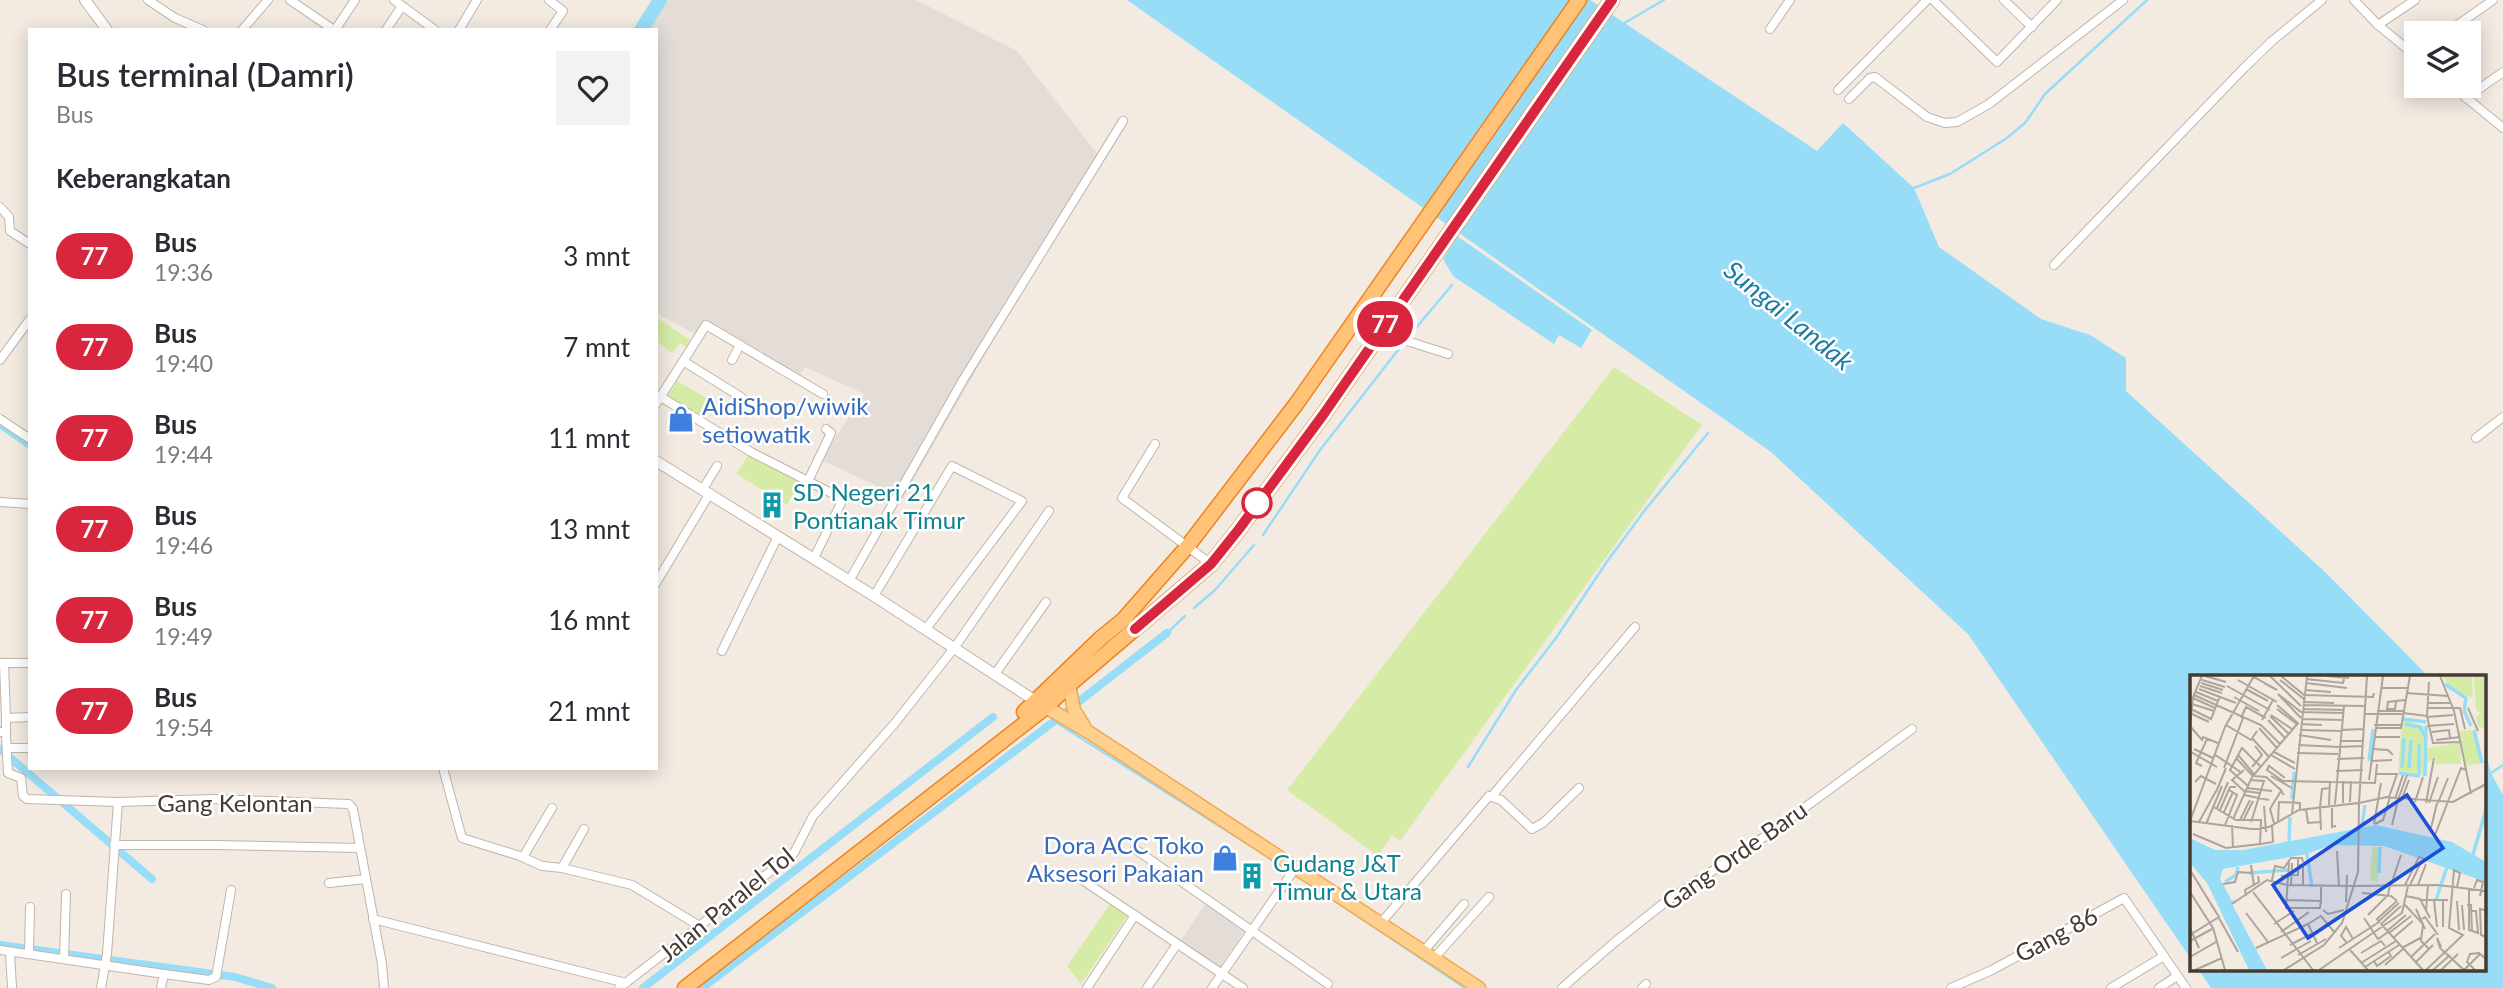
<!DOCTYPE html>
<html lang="id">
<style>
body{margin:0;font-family:Lato,sans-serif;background:#f2f2f3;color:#2b2b33;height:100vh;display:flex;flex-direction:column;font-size:26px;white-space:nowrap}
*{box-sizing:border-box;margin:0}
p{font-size:23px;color:#7c7c81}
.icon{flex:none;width:38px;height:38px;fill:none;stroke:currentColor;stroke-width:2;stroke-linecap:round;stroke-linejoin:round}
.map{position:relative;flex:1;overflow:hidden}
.sheet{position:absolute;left:28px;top:28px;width:630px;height:742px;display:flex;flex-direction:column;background:#fff;border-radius:0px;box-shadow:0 4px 18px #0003}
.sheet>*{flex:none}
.badge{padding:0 14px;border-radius:23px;font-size:24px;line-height:46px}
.buttons{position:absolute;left:2404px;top:21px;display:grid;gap:14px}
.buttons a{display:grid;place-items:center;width:77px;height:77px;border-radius:0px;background:#fff;box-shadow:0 4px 18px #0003;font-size:35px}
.map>.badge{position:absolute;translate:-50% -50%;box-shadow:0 0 0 4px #fff}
h2{padding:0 28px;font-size:26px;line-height:63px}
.round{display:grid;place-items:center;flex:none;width:74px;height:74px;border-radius:0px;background:#f2f2f3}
.summary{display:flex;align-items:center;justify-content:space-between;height:119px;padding:0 28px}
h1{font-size:33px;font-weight:600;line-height:52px}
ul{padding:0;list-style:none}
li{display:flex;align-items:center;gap:21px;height:91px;padding:0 28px}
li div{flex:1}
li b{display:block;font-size:26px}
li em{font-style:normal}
li .badge{min-width:77px;font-weight:700;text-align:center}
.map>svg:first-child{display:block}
</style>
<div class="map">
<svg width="2503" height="988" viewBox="0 0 2503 988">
<rect width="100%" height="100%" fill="#f3ebe2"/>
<!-- industrial -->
<g fill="#e4ddd7">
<path d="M666,0H916L1017,51L1099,156L903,498L821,460L864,394L805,367L798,378L710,326L702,338L656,313V30H648Z"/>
<path d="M1205,904L1244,931L1219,969L1180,942Z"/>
</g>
<!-- green -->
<g fill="#d6eca6">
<path d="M656,317L690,340L686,347L680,343L672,353L658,342L656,344Z"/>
<path d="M1614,367L1702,425L1400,841L1392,835L1378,856L1287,790Z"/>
<path d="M677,381L710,400L702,418L667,398Z"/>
<path d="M749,454L799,482L787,505L736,474Z"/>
<path d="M1110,904L1127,916L1081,984L1067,966Z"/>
</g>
<!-- water -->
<g fill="#97ddf7">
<path d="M1127,0H1590L1817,151L1843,123L1914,188L1939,247L2041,319L2090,335L2126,358V391L2325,572L2428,676H2192L2191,959L1968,634L1771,452Z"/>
<path d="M1457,236L1592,330L1581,348L1559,335L1554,344L1453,276L1443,259Z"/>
<path d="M2484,746L2491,773L2503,795V988H2211L2198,969H2484Z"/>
</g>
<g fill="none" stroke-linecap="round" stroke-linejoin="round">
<!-- stream -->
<g stroke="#97ddf7" stroke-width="2.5">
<path d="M1621,25L1664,0"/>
<path d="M1914,188L1950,174L2007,138L2025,123L2045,94L2147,0"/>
<path d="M1410,335L1452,285"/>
<path d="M1263,535L1320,450L1402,345"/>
<path d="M1194,608L1215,590L1254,545"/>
<path d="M1167,633L1185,616"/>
<path d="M1054,721L1254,848"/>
<path d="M1468,767L1516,690L1556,638L1606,563L1645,510L1708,433"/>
<path d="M2491,773L2503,765"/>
<path d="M1328,896L1465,988"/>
</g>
<!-- canal -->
<g stroke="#97ddf7" stroke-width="8">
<path d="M0,424L30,445"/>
<path d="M1077,703L1167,633"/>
<path d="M0,749L152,879"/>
<path d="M0,945L235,977L272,988"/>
<path d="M643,988L993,717"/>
<path d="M702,988L1069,710"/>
</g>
<!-- river -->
<path stroke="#97ddf7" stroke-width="14" d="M641,30L660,0"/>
<!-- minor casing -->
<g stroke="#c2b4a7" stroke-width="10">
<g id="minor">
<path d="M148,0L175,18L203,30"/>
<path d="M290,0L334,30"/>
<path d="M394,0L435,30"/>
<path d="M549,0L563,11L550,30"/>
<path d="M1933,0L1997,62L2057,0"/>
<path d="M2004,0L2032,27"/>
<path d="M2354,0L2378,25L2417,57"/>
<path d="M2378,25L2415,0"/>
<path d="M1770,29L1790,0"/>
<path d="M242,30L268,0"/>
<path d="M335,30L355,0"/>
<path d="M386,30L402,6"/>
<path d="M459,30L477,0"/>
<path d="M2446,33L2493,0"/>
<path d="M2452,86L2503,128"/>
<path d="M1838,90L1927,0"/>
<path d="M2466,98L2503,72"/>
<path d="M1849,99L1870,78L1875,77L1927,117L1945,123L1957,122L1989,104L2123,0"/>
<path d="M0,207L9,217L10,231L30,244"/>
<path d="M2054,265L2244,68L2272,41L2322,0"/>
<path d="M1386,322L1407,341L1448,354"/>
<path d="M0,360L30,319"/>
<path d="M732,360L740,345"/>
<path d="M683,361L741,397"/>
<path d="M661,397L751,452L843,499L814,558"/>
<path d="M656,404L706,325L823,394"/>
<path d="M0,419L30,439"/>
<path d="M2476,438L2503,417"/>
<path d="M1155,444L1122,498L1211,564"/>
<path d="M808,481L831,433L826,429"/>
<path d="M703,489L717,466"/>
<path d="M0,502L30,504"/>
<path d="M849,581L963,380L1123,121"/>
<path d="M656,583L710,493"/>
<path d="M874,596L952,466L1022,501L926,629"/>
<path d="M722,651L778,536"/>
<path d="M1,663H30"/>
<path d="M4,663L6,718"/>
<path d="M995,674L1046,602"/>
<path d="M0,732H6V735L8,773L21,778L23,796L27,799L118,802L213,799L349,804L353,809L382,964L384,988"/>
<path d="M6,732V718L30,717"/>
<path d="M7,748H30"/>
<path d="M443,768L462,838L520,856L542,866L562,868L632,885L701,927"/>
<path d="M1492,796L1635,627"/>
<path d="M114,845H217L360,848"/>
<path d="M1135,849L1328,984"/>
<path d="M523,857L552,808"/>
<path d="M562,868L584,829"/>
<path d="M1075,875L1243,988"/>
<path d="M329,883L366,879"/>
<path d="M373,919L626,983"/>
<path d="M1380,924L1489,796L1501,800L1532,829L1543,823L1579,788"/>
<path d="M0,950L164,974L161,988"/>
<path d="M10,952L12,988"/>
<path d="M1423,952L1464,904"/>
<path d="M29,953L30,907"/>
<path d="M64,958L66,894"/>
<path d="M1434,958L1489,897"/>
<path d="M164,974L209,980L216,977L231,890"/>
<path d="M101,988L107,954L118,802"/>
<path d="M619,988L794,853L813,816L895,723L955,647L1049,511"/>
<path d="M1087,988L1135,915"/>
<path d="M1147,988L1177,944"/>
<path d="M1212,988L1296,867"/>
<path d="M1562,988L1615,942L1664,903L1770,833L1912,729"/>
<path d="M1642,988L1646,984"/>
<path d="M1951,988L1992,970L2124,898L2186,988"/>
<path d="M2111,988L2164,956"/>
<path d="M2159,988L2177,976"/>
</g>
</g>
<!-- tertiary casing -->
<g stroke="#c2b4a7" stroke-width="12">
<g id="tertiary">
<path d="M85,0L107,30"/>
<path d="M656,461L874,596L1037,702"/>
</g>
</g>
<!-- primary casing -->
<g stroke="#efaa54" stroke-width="15">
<g id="primary">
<path d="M1069,685L1074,710L1084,726"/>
<path d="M1039,703L1090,733L1479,988"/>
</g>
</g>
<!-- trunk casing -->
<g stroke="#ec8522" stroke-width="17">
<g id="trunk">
<path d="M1024,712L1101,638L1123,620L1187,547L1297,403L1579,0"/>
<path d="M685,988L1046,707L1069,685L1211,564L1239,529L1323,415L1612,0"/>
</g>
</g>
<!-- minor -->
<use href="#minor" stroke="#fff" stroke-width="8"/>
<!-- tertiary -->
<use href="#tertiary" stroke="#fff" stroke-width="10"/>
<!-- primary -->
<use href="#primary" stroke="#ffcf8e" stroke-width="12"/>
<!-- trunk -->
<use href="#trunk" stroke="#ffc277" stroke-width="14"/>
</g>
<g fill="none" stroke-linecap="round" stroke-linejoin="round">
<!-- line casing -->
<g stroke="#fff" stroke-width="16">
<path id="line" d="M1135,629L1211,564L1239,529L1323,415L1612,0"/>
</g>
<!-- line -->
<use href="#line" stroke="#d7263d" stroke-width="10"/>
</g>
<!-- icons -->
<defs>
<g id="shop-bare" transform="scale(2.1)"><path d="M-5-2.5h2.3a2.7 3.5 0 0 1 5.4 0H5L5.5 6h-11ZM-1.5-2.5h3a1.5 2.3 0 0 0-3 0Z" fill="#3f7fe0" stroke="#fff" stroke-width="2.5" paint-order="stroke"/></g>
<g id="building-bare" transform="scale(2.1)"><path d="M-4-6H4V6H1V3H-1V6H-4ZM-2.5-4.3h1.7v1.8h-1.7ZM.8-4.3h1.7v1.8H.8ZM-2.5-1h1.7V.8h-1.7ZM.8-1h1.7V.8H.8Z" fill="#0f9aa8" stroke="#fff" stroke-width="2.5" paint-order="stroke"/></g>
</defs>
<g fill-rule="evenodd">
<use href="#shop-bare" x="681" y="419"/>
<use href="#building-bare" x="772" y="505"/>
<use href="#shop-bare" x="1225" y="858"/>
<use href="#building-bare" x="1252" y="876"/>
</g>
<!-- markers -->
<circle fill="#fff" stroke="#d7263d" stroke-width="3.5" cx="1257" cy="503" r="14"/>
<g text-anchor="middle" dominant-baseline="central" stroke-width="5" stroke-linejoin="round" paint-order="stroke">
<!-- shop labels -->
<g font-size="24" fill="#366cbe" stroke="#fff" text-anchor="start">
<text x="702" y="405">AidiShop/wiwik<tspan x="702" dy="28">setiowatik</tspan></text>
<text x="1204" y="844" text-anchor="end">Dora ACC Toko<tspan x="1204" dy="28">Aksesori Pakaian</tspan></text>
</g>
<!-- culture labels -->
<g font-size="24" fill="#0d838f" stroke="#fff" text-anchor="start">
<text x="793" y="491">SD Negeri 21<tspan x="793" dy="28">Pontianak Timur</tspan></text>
<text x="1273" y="862">Gudang J&amp;T<tspan x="1273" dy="28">Timur &amp; Utara</tspan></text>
</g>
<!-- street labels -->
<g font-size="24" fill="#453b32" stroke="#fff">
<text x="235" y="802">Gang Kelontan</text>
<text transform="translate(1734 855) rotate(-35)">Gang Orde Baru</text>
<text transform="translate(726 904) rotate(-39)">Jalan Paralel Tol</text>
<text transform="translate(2056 934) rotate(-28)">Gang 86</text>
</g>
<!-- water labels -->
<g font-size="26" font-style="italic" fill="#1f7ca1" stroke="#fff">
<text transform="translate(1789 315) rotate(39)">Sungai Landak</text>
</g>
</g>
<!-- overview -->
<g transform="translate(2190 675)">
<rect width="296" height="296" fill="#f3ebe2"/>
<path d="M253,2H282L283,23L264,16ZM284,2H296V53L288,52L286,42L291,38L286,35ZM212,44L236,52L234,100L208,96ZM282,55L289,74L291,89L276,90L269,56ZM270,68L271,89H245L246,82L236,89L238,73ZM182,172H189L188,206H180Z" fill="#d6eca6"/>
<path d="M186,150L262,167L296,187V207L194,171L141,170L117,179L33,194L30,204L42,226L47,224L42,229L77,295H59L17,208L0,188V163L25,175H53Z" fill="#97ddf7"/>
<path fill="none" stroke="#97ddf7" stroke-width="3.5" d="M255,9L276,23L274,36L281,51M213,44L236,47M215,49L230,52L236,63M284,55L292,88M179,86L183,54M212,93L214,63M219,93L221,65M209,98L230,101M229,99V69M235,101L236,51M102,124L104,97M172,151L175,130M99,169L100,142M117,179L122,212M282,183L296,135M59,198L98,195M189,198L190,172M35,207L46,200L48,192M246,225L257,192"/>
<path fill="none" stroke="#ada59c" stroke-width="2" d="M15,1L36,7M80,1L111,31M91,1L114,20L183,22L184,18M137,1L159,3M177,1L169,128L197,122L263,127L296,109M250,1L264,36L281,119M64,2L87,15L74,8M116,4L153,8L154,4M12,5L35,12M48,5L87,27M90,5L114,24M11,8L33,15M116,8L157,13M10,11L32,18M37,11L80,35M191,13H217M9,14L46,28M56,14L78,26M115,15L141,17M6,17L28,26M216,18L258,21M4,20L71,50L90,69M44,22L69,36M3,23L25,33M113,27L144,28M206,27L205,34H197L198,27L215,25M238,28H261M2,29L24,36M113,30L175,31M238,33H270L275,54M278,33L288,56M1,34L21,44L30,21M87,34L108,50M113,34L154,35M187,36H213M0,38L19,47M213,38L237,41L239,7M175,39H212M81,40L102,54M80,41L99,59M237,41L243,68L271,67M237,42L263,40M51,43L56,32L76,43M111,43L88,19L111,37L153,38M112,44L153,45M72,45L83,25M78,45L95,63M111,49L132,50M36,50L61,65L67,56M184,50H211M0,51L12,65L13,62L28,68M237,51L264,49M0,52L3,22L12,1M69,53L87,73M185,53H211L220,1M110,55L151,56M151,55L173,54M242,57L259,55L260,63M109,60L141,65M184,62H210M62,63L79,82M246,65L270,62M150,66H173M108,70L149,72M149,72L173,71M4,74L23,83M182,74L198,75L203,80M1,77L27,92M84,77L105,88M107,78L148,79M24,79L52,98M48,80L64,99M81,80L105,94M46,83L63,101M147,84L174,83M181,86L202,85M78,90L95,103M12,91L6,88L17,64M79,91L77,95L93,106L185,108L187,89M62,92L72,80L65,71M34,93L53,43M54,95L42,105L54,116L70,118M146,96L173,95M186,99H207L199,122M64,101L76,102L92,116M81,101L102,113M60,105L74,106L61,147M179,105L193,1M153,106V128M5,107L11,101L26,109M58,111L40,95L52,73L71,92M57,113L82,116M26,117L36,93M54,120L79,125M205,124L213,100M208,125L217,100M211,126L219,105M160,127L161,106M225,127L233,102M236,128L244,83M239,128L248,102M248,128L258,103M145,129L154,31M139,130L140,106M74,131L76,157M142,131V152L146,151M130,132L132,114L140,113M27,133L38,107M130,133L131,155M116,134L118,148L131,147M30,135L40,112H46M34,137L43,117M102,139L117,1M43,144L62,102L108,48L87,30M50,145L60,125M0,146L35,52L64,1M0,146L61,154L79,152L109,135L169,128L168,197L152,248L134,270L94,295M53,146L63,126M88,146L89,127L110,128V134M9,147L26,116M84,148L80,134L91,116L94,120M16,149L32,111M184,149L191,108M185,149L193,145L200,122M35,150L47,120L39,115M42,150L43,173M202,150L208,125M241,153L247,128M3,159L36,173L70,169L71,145H46L22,131M245,160L271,93L276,95M71,169L83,167L82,150M147,176L149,211M99,187L96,233H130L131,226M61,190L64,211M108,190L113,191V211M0,195L29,242L0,260M91,201L108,200V183M82,205L85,191L94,193L101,183H112L113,187M33,209L45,207L48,197L62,198M101,210L102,188M201,210L211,180M215,210L229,182L237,185M220,210L233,183M228,210L236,189M164,211L248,210L296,216M284,213L287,205L293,207L290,221M279,214V255L288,258L286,236H282M0,217L23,253L35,295M63,217L123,295M172,218L201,221L207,226M56,221L55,215L69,207L68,201M216,221L230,224L240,243M96,225L131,226V212M230,225H258M244,225L247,252M253,225V252M267,226L269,255M156,227L157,200M42,229L77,205L97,210L163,211M214,229L233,249L231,266L239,274M272,230L274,255M277,230H281L282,257M211,231L191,249L233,295M226,234L235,254M133,235L138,239L154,235M295,235L290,234L291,260L296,262M236,236L238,210M56,238L78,267M178,240L198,220L200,210M29,243L48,277M174,243L188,264L198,257M232,244L235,242L248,260M189,246L209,228M84,249L104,236M118,249L131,241L145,258M118,249L127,268M0,253L9,273M197,256L216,240M91,257L119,237M199,258L221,241M203,263L223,246M0,266L22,254M157,268L151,261L156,252L163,264M100,270L123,258M251,272L247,263L250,273L274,295L290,279M66,273L118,249M149,273L189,247L187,244L207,226M212,273L232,262M160,275L178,295M171,278L191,266L195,271M108,280L136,264M0,282L26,267M221,282L245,259M91,283L121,266M184,286L187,291L201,281L198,276M226,287L243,270M171,288L206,266M195,290L213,274M175,292L209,270M5,295L32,283M129,295L212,238L218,211M236,295L273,260L259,253L264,195L270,198L267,212M243,295L260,280M251,295L268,279M285,295L277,287L280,279L289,278L296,284"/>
<path fill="#1d4ed8" fill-opacity="0.15" stroke="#1d4ed8" stroke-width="3.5" d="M217,120L253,173L118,263L83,210Z"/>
<rect width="296" height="296" fill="none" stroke="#453b32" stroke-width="3.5"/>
</g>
</svg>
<div class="buttons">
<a><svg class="icon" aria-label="layers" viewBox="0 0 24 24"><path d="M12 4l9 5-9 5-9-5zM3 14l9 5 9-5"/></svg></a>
</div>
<b class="badge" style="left:1385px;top:324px;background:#d7263d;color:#fff">77</b>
<section class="sheet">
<div class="summary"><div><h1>Bus terminal (Damri)</h1><p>Bus</p></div><a class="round"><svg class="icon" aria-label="heart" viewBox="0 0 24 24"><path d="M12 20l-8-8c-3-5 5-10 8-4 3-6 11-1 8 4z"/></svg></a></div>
<h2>Keberangkatan</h2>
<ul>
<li><span class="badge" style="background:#d7263d;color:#fff">77</span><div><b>Bus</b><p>19:36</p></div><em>3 mnt</em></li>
<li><span class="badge" style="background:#d7263d;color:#fff">77</span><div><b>Bus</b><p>19:40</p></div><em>7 mnt</em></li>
<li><span class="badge" style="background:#d7263d;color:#fff">77</span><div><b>Bus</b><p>19:44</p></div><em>11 mnt</em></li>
<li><span class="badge" style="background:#d7263d;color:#fff">77</span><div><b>Bus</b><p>19:46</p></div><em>13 mnt</em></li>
<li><span class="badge" style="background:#d7263d;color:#fff">77</span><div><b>Bus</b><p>19:49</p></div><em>16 mnt</em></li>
<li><span class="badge" style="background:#d7263d;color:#fff">77</span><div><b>Bus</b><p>19:54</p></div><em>21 mnt</em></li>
</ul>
</section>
</div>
